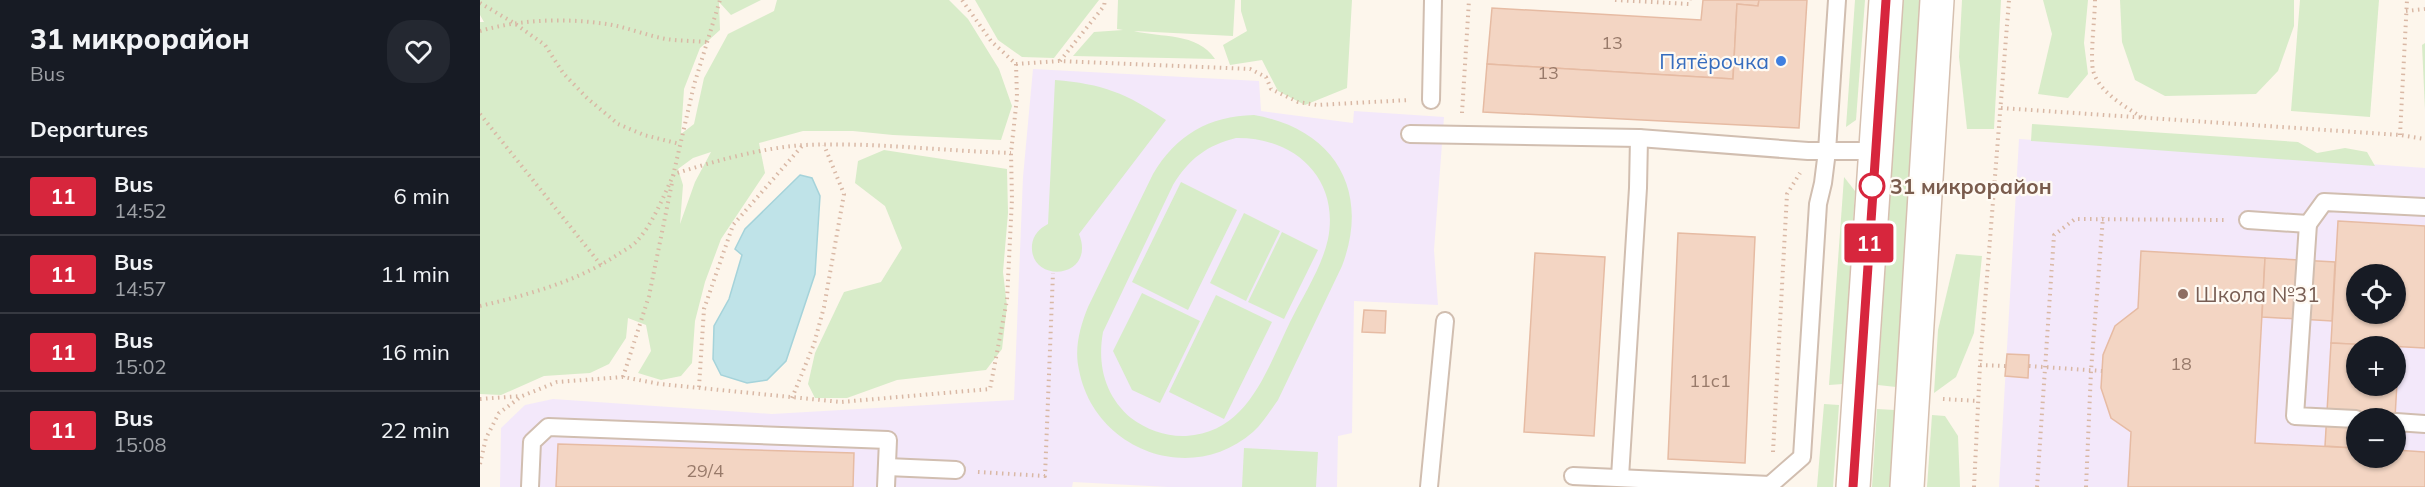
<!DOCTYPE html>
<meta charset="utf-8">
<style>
body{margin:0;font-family:Mulish,sans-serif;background:#242831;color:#f1f3f6;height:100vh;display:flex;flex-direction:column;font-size:22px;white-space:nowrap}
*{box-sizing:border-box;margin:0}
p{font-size:20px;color:#9ea1a6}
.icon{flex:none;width:33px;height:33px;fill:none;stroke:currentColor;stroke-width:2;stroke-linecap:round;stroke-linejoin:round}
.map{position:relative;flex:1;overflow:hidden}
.sheet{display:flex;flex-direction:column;background:#171b24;width:480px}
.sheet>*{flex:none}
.badge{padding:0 12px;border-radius:4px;font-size:21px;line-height:39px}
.tools{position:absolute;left:1866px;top:264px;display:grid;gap:12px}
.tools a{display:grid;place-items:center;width:60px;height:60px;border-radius:50%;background:#171b24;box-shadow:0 2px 4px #0004;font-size:30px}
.map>.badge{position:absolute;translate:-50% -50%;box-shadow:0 0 0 3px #fff}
h2{padding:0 30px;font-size:22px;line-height:54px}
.round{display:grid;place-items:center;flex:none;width:63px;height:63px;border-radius:24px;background:#242831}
.overview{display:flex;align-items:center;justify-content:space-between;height:102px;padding:0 30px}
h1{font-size:28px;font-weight:800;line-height:45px}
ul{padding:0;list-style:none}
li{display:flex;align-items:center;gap:18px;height:78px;padding:0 30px;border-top:2px solid #363941}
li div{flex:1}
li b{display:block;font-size:22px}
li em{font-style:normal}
li .badge{min-width:66px;font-weight:700;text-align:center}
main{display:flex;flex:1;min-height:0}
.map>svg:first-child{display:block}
</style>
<main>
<section class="sheet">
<div class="overview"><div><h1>31 микрорайон</h1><p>Bus</p></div><a class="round"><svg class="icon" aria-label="heart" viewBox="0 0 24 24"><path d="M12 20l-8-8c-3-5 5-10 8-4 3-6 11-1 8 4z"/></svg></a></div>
<h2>Departures</h2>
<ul>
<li><span class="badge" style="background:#d7263d;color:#fff">11</span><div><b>Bus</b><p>14:52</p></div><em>6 min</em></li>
<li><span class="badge" style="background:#d7263d;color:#fff">11</span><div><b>Bus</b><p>14:57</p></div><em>11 min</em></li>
<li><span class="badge" style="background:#d7263d;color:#fff">11</span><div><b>Bus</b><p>15:02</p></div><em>16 min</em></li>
<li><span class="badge" style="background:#d7263d;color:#fff">11</span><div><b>Bus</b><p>15:08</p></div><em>22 min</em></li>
</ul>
</section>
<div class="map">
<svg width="1945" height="487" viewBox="0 0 1945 487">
<rect width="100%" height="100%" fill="#fdf6ec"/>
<!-- education -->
<g fill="#f3e8fa" fill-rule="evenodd">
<path d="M553,69L779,81L781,111L873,123L874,111L964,117L954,250L958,305L874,301L872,433L858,436L857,487H688L593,482L592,487H20L21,428L45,405L73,399L292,414L534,400L543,177Z"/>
<path d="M1539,139L1945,168V487H1519ZM1876,274H1916V314H1876ZM1876,346H1916V386H1876ZM1876,418H1916V458H1876Z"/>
</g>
<!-- green -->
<g fill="#d8ecc9" fill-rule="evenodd">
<path d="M0,0H281L251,15L239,2L240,30L220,48L204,89L201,134L214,124L224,78L248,34L294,11L297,0H469L488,19L519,69L532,106L521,140L413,135L373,131H323L279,143L285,173L241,239L225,282L215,321L212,363L201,376L181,380L158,373L171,351L166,325L148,318L146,338L129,364L110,373L64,376L21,395L0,394V22H4L0,15ZM231,152L215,182L200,224L203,185L198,169L213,158Z"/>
<path d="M495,0H619L574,58L542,57L518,40Z"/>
<path d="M638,0H755L753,36L654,31C681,38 717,32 735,59L593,56L614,32L643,30L637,29Z"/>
<path d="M761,0H872L867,88L825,105L798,91L782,60L750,65L743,45L767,31L761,11Z"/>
<path d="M1375,0H1385L1376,120L1366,127Z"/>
<path d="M1422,0H1440L1416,387L1398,385Z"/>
<path d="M1482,0H1521L1514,129H1487L1479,57Z"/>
<path d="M1563,0H1608L1604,43L1608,74L1588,98L1558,94L1572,34Z"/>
<path d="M1640,0H1814V26L1798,71L1776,94L1685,96L1655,80L1642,42Z"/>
<path d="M1820,0H1899L1890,117L1811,111Z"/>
<path d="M1945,43V110L1942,45Z"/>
<path d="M575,80C623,84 646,93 686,120L599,234C617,279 549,285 552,245C553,235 560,228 568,224Z"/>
<path d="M774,115C854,129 891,190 862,266L798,400C790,411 783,423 773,432C710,487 614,449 599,370C594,348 600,327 608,307L673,174C696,135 729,116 774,115ZM756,138C814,137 860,178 848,239C842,267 823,296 810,322C787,369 768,433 706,436C687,437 667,430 651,418C625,396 617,365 623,332L693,185C709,159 727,145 756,138Z"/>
<path d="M1552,124L1818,142L1837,153L1865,148L1887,152L1895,166L1551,141Z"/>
<path d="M404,150L527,169L528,213L523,272L527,306L522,349L506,370L417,380L367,398H335L328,384L335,353L364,292L401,282L422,248L405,206L375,183L378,161Z"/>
<path d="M1364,177L1375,191L1363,384L1349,385Z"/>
<path d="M701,182L757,210L708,310L652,282Z"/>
<path d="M764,213L800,231L766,301L730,283Z"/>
<path d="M802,232L838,250L804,319L768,302Z"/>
<path d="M1476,254L1502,256L1494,333L1476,377L1454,393L1458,330Z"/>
<path d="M662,293L720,321L680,403L652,390L633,351Z"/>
<path d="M736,295L792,322L744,419L689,392Z"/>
<path d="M1344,404L1359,405L1353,487H1337Z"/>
<path d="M1397,409L1415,410L1410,487H1392Z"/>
<path d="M1452,415L1465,416L1478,436L1480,487H1447Z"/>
<path d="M764,448L838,452L836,487H762Z"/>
</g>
<!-- water -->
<path fill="#bfe3e8" stroke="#a5d3da" stroke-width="1.5" d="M320,175L332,178L340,196L335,274L306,361L287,380L267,383L241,375L233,359L234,326L249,299L262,255L255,249L265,229Z"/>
<!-- building -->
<g fill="#f3d5c3" stroke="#e6bba3" stroke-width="1.5" fill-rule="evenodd">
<path d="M1223,0H1279L1278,6L1257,4L1253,79L1007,64L1012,8L1221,20Z"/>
<path d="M1279,0H1327L1319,128L1003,112L1007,64L1253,79L1257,4L1278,6Z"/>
<path d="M1858,221L1945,226V348L1851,343ZM1876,274H1916V314H1876Z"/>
<path d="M1198,233L1275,237L1265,463L1188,459Z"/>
<path d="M1661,251L1785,258L1775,443L1876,448V458H1916V450L1945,452V487H1648L1651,432L1631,418L1621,388L1623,355L1635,326L1658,308Z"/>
<path d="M1055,253L1125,257L1114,436L1044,432Z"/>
<path d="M1785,258L1855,262L1852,321L1782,317Z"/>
<path d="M884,310L906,311L905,333L882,332Z"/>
<path d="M1851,343L1912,346H1876V386H1916V347H1919L1915,418H1876V448L1845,446Z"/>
<path d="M1527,354L1549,355L1548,378L1525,376Z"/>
<path d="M78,444L374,453L373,487H76Z"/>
</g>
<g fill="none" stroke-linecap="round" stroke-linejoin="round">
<!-- service casing -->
<g stroke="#d1beb0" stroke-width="20">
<g id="service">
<path d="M951,100L953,0"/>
<path d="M930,134L1159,138L1328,151H1395"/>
<path d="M1768,220L1828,224L1844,202L1945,207"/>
<path d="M1828,224L1815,416L1876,419"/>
<path d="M1916,422L1945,424"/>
<path d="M407,467L476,470"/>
<path d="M1093,476L1290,485L1322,457L1338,204L1343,183L1347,151L1357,0"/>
<path d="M1140,477L1158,188L1159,138"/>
<path d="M50,487L52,442L68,427L408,440L406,487"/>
<path d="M949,487L965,321"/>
</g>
</g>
<!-- secondary casing -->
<g stroke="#d6c0b0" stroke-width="36">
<g id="secondary">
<path d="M1373,487L1406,0"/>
<path d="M1427,487L1457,0"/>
</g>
</g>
<!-- path -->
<g stroke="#d9b8a5" stroke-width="4" stroke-dasharray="1.5 4.5" stroke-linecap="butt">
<path d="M1135,0L1209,4L1210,0"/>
<path d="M1615,0C1615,16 1610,56 1613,70C1618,92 1646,107 1663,118"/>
<path d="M0,3L34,23L65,45L83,73L107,98L138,124L164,135L200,144"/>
<path d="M1926,11L1945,9"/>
<path d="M0,31C38,20 79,18 119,23C142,25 164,35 186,39C200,41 214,41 228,42"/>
<path d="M580,61L624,6L625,0"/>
<path d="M536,64L579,61L770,69L786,77L791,89L818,102L837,105L929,100"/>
<path d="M1521,108L1920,135L1945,139"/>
<path d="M982,113L989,0"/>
<path d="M0,114L121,265"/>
<path d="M1920,135L1927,0"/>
<path d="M193,176L214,85L240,0"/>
<path d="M0,306C47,295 96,282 137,255C143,251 151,247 156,242C173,224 183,197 194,174C235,161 281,148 324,145C393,142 463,151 531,153"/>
<path d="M1500,365L1526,366"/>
<path d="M1549,366L1622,371"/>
<path d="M143,377L169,296L192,183"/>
<path d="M219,387L224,309L253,225L322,146"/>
<path d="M312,398L334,344L344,307L364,194L344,145"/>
<path d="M0,399L41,396"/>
<path d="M1463,399L1498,401"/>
<path d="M1293,452L1307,194L1320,173"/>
<path d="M0,464L6,438L19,413L42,396L77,382L143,377L180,384L361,402L510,389L527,300L532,199L531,153L537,97L536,64L511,41L482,0"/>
<path d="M498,472L565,476L573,273"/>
<path d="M1494,487L1500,365L1529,0"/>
<path d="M1557,487L1574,235L1595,219L1747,220"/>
<path d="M1606,487L1611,371L1623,217"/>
</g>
<!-- service -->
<use href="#service" stroke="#fff" stroke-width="16"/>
<!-- secondary -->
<use href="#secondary" stroke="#fff" stroke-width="33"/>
</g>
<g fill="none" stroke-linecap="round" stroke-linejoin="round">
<!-- line casing -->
<g stroke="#fff" stroke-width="14">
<path id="line" d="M1373,487L1406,0"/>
</g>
<!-- line -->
<use href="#line" stroke="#d7263d" stroke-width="9"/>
</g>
<!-- markers -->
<circle fill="#3f7fe0" stroke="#fffaf3" stroke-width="2" cx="1301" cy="61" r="6"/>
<circle fill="#fff" stroke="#d7263d" stroke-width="3" cx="1392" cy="186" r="12"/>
<circle fill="#8d6e63" stroke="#fffaf3" stroke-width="2" cx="1703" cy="294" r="6"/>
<g text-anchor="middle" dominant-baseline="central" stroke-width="4.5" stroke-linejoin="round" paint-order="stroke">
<!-- number labels -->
<g font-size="18" fill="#987a6a">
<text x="1132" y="42">13</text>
<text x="1068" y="72">13</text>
<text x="1701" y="363">18</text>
<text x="1230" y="380">11с1</text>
<text x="225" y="470">29/4</text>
</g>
<!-- shop labels -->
<g font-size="21" fill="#366cbe" stroke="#fffaf3" text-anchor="end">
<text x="1289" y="61">Пятёрочка</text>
</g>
<!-- stop labels -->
<g font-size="21" font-weight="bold" fill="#7a5c4d" stroke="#fffaf3" text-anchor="start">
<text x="1410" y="186">31 микрорайон</text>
</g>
<!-- education labels -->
<g font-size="21" fill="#785e54" stroke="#fffaf3" text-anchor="start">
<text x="1715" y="294">Школа №31</text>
</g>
</g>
</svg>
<div class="tools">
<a><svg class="icon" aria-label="locate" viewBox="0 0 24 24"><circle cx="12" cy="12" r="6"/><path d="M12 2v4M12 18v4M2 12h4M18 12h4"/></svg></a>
<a>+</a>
<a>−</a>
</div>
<b class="badge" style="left:1389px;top:243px;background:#d7263d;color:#fff">11</b>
</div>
</main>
